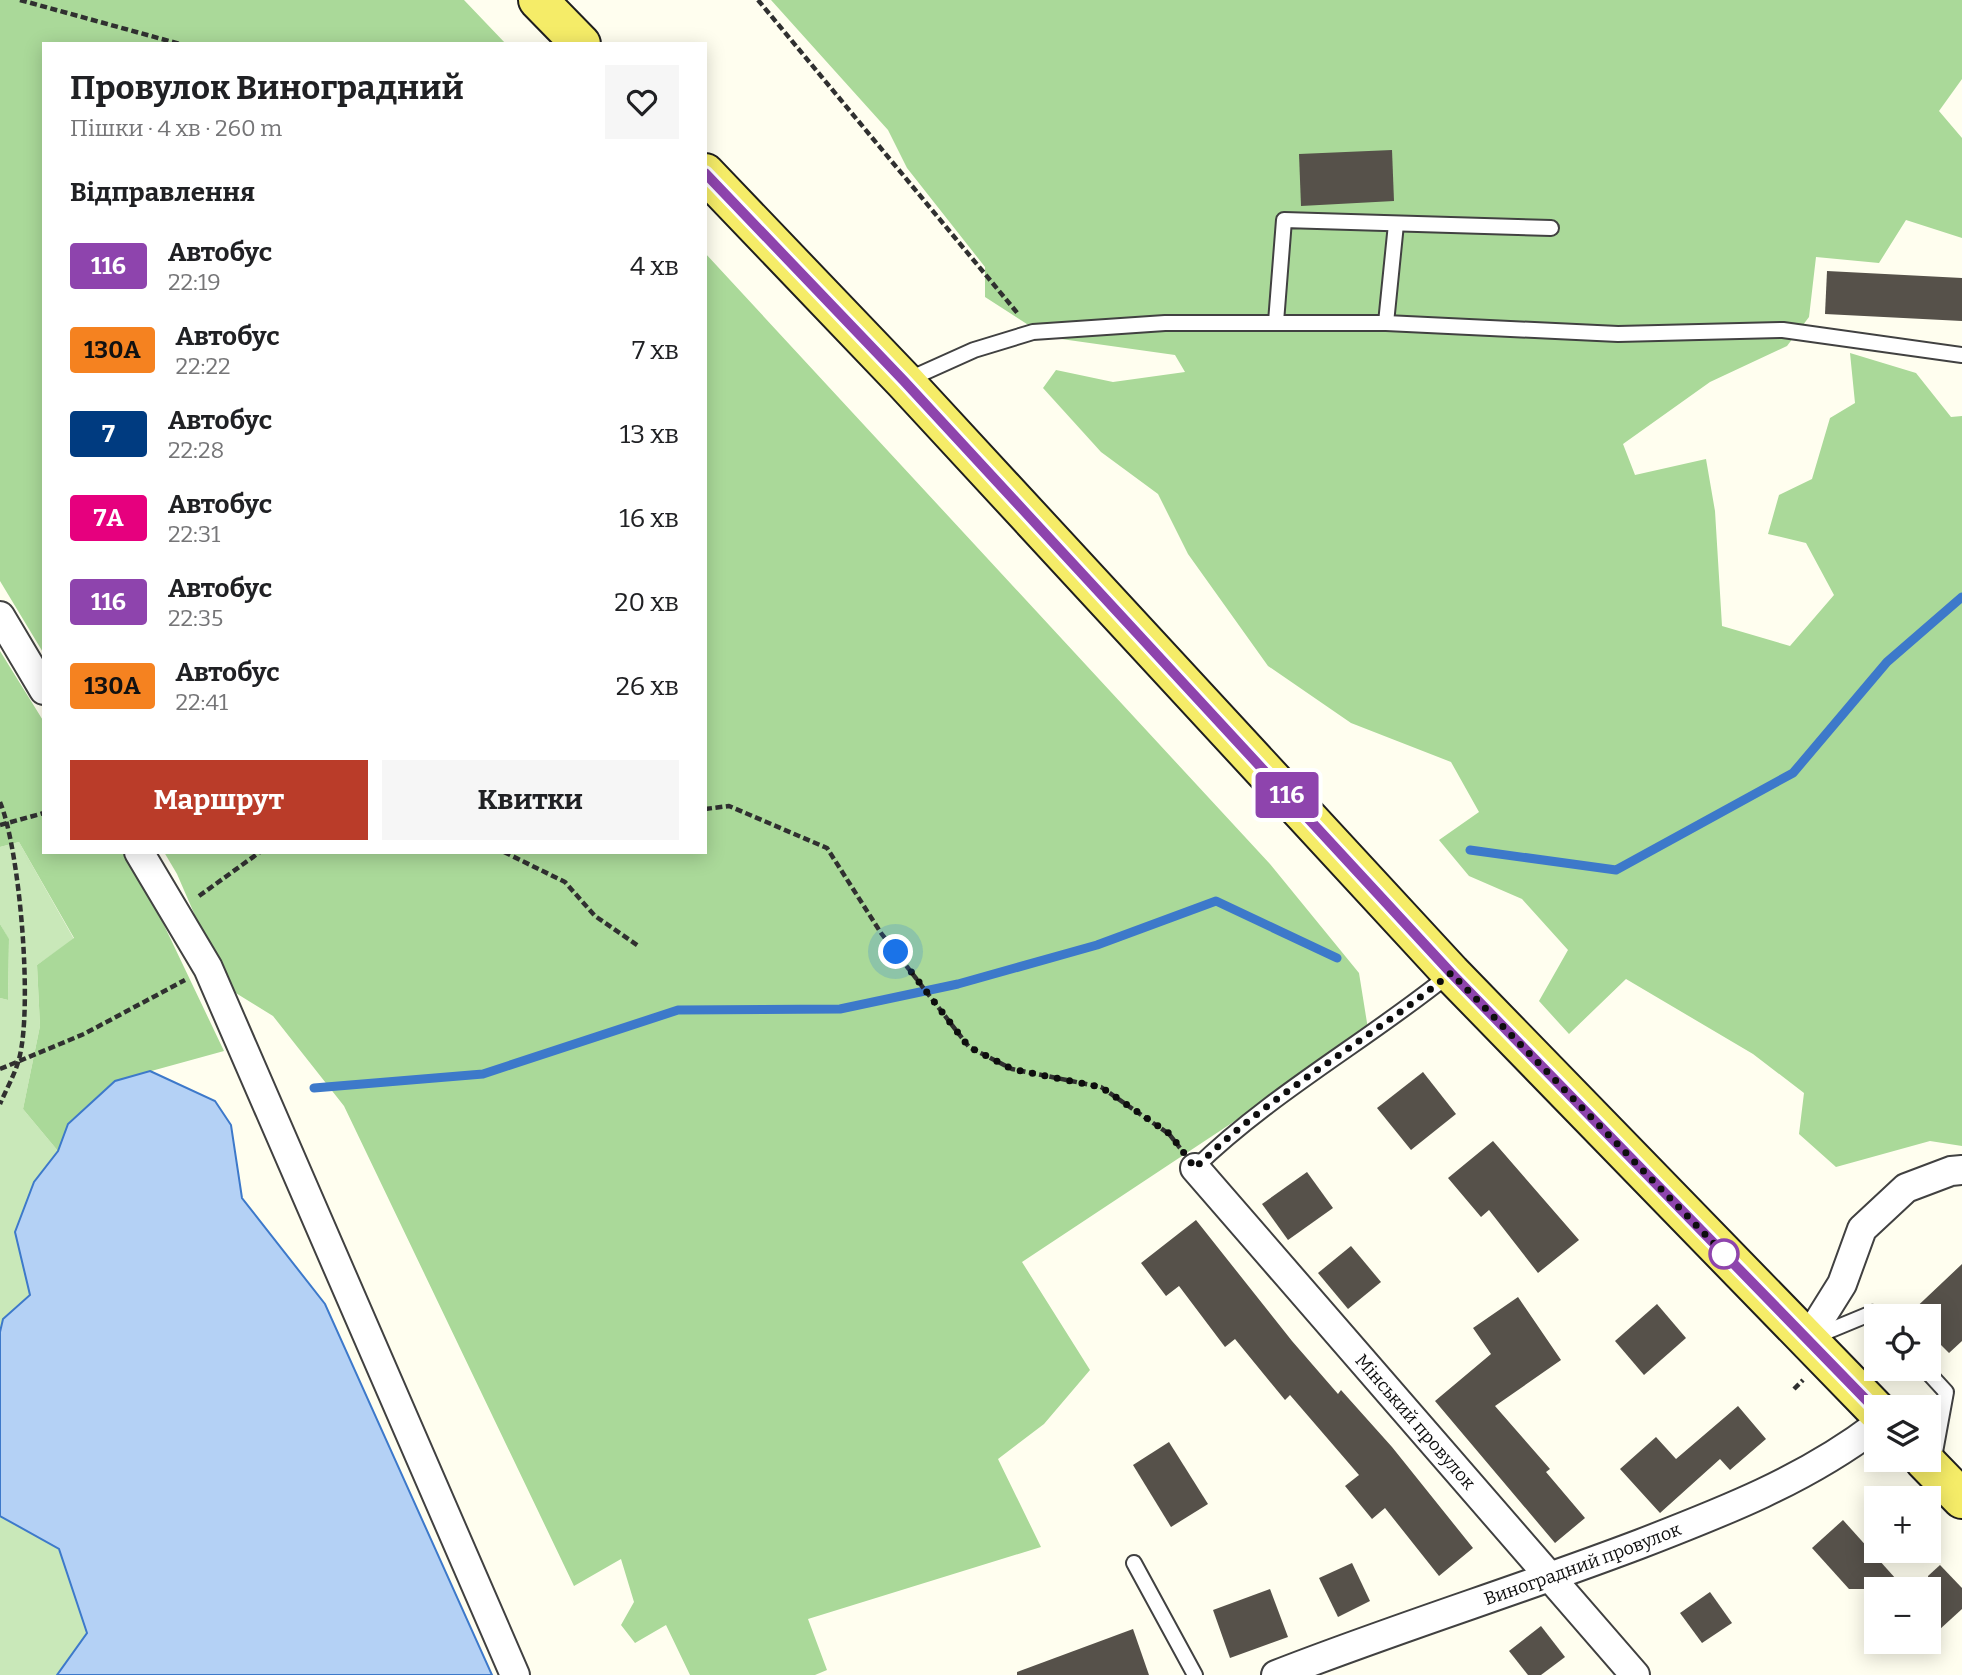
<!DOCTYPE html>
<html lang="uk">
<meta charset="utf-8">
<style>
body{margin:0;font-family:Bitter,serif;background:#f6f6f6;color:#202124;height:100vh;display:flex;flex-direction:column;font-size:26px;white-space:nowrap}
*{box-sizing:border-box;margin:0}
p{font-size:23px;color:#757577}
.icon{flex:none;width:38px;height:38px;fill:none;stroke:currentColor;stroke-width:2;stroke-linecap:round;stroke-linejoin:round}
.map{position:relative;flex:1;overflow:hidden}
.drawer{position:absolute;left:42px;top:42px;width:665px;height:812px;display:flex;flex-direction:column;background:#fff;border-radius:0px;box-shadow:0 4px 18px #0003}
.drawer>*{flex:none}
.badge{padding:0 14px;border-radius:5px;font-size:24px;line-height:46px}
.buttons{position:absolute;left:1864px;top:1304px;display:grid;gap:14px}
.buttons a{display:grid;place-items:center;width:77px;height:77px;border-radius:0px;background:#fff;box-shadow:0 4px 18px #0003;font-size:35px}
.you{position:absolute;width:35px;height:35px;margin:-18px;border:5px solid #fff;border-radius:50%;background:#1a73e8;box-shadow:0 0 0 10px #1a73e833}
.map>.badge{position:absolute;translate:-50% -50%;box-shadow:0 0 0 4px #fff}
h2{padding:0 28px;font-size:26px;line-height:63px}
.round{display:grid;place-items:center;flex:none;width:74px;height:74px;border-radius:0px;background:#f6f6f6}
.summary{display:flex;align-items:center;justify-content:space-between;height:119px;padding:0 28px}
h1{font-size:33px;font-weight:700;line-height:52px}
.cta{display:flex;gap:14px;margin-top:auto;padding:14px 28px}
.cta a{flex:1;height:80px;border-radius:0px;background:#ba3c29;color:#fff;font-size:28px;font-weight:700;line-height:80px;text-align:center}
.cta a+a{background:#f6f6f6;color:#202124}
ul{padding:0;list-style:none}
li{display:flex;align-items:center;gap:21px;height:84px;padding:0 28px}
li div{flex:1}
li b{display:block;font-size:26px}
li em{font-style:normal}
li .badge{min-width:77px;font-weight:700;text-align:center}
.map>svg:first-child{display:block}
</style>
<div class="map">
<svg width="1962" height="1675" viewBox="0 0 1962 1675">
<rect width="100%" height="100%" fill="#fffeef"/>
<!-- green -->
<g fill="#c9e8b9">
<path d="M19,842L74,939L37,965L40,1026L23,1109L58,1151L34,1182L15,1232L30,1295L3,1319L0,1332V998L8,1000L9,940L0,924V847Z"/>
<path d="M0,1516L59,1549L87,1633L57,1675H0Z"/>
</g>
<!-- forest -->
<g fill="#aad999">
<path d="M0,0H464L506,44H44V654L0,581Z"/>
<path d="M771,0H1962V79L1939,111L1962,138V238L1906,220L1879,263L1816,257L1809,317L1787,346L1710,382L1623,444L1635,475L1706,459L1715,511L1722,626L1790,646L1834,595L1806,543L1768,534L1779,495L1812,479L1830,418L1855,403L1850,353L1916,373L1951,417L1962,416V1146L1930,1141L1836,1167L1799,1134L1804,1093L1753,1054L1626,979L1569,1034L1539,1001L1568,950L1522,899L1469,876L1439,840L1479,812L1451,762L1351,723L1268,666L1188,554L1158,494L1101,452L1043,388L1056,370L1113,382L1185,372L1175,355L1047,337L985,297V267L907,168L888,130Z"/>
<path d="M705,253L1270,864L1359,973L1368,1029L1256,1107L1022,1262L1090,1370L1044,1424L998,1459L1041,1547L808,1619L827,1670L815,1675H690L666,1625L635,1643L621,1625L634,1602L621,1559L574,1586L344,1106L273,1016L226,987L177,874L164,852H705Z"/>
<path d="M0,651L44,722V852H125L143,881L224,1051L115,1081L68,1124L58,1151L23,1109L40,1026L37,965L74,938L19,842L0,847Z"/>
<path d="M0,924L9,939L8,1000L0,998Z"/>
</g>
<!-- water -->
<path fill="#b4d1f5" stroke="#3d79ca" stroke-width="2" d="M150,1071L215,1101L231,1125L242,1198L325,1304L492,1675H57L87,1633L59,1549L0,1516V1332L3,1319L30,1295L15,1232L34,1182L58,1151L68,1124L115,1081Z"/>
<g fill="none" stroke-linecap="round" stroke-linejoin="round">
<!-- stream -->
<g stroke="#3d79ca" stroke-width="9">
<path d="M1470,850L1616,870L1793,773L1887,662L1962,597"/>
<path d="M314,1088L483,1074L678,1010L840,1009L958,984L1097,945L1216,901L1337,958"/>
</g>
</g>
<!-- building -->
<g fill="#56514a">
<path d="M1392,150L1394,201L1301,206L1299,154Z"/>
<path d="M1827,271L1962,278V321L1825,314Z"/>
<path d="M1423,1072L1456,1114L1411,1150L1377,1108Z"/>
<path d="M1493,1141L1579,1240L1538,1273L1489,1210L1481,1217L1448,1178Z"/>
<path d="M1307,1172L1333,1208L1288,1240L1262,1204Z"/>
<path d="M1196,1220L1292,1341L1338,1394L1341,1390L1392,1447L1473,1548L1439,1576L1385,1508L1372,1519L1345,1486L1359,1475L1290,1395L1285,1400L1235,1339L1225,1347L1179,1286L1166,1296L1141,1263Z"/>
<path d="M1351,1246L1381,1282L1348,1309L1318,1273Z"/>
<path d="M1962,1264V1341L1949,1353L1928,1332V1316H1907Z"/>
<path d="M1518,1297L1561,1360L1495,1406L1550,1469L1546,1472L1585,1518L1555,1543L1435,1401L1491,1354L1473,1328Z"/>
<path d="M1657,1304L1686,1338L1644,1375L1615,1341Z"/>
<path d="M1738,1406L1766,1439L1730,1470L1720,1459L1660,1513L1620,1469L1656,1437L1676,1459Z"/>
<path d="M1169,1442L1208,1504L1171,1527L1133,1465Z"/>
<path d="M1843,1520L1905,1589H1849L1812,1548Z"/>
<path d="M1352,1563L1370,1601L1338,1617L1319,1578Z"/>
<path d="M1940,1565L1962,1588V1609L1928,1640V1576Z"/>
<path d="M1270,1589L1288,1637L1230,1658L1213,1610Z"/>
<path d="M1710,1592L1732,1623L1702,1643L1680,1613Z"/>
<path d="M1541,1626L1565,1657L1541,1675H1528L1509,1651Z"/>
<path d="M1133,1629L1149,1675H1017V1672Z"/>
</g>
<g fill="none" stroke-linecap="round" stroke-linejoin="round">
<!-- lane casing -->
<g stroke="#414141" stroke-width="18">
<g id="lane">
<path d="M1276,322L1284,220L1551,228"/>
<path d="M1386,323L1396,224"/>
<path d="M905,381L974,350L1033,332L1165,323H1386L1618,334L1783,330L1962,355"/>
<path d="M1195,1168C1271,1094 1367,1041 1450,974"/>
<path d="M1814,1337L1872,1313L1876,1318"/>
<path d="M1924,1368L1946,1392L1933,1463"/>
<path d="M1134,1563L1195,1675"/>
</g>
</g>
<!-- street casing -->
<g stroke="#414141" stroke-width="32">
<g id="street">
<path d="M0,616L44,690"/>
<path d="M139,852L208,968L515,1675"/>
<path id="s1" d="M1195,1168L1635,1675"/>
<path d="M1807,1340L1842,1284L1862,1229L1906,1188L1951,1171L1962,1170"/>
<path id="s2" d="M1276,1675C1396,1628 1519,1590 1640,1544C1723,1512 1805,1480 1876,1426"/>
</g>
</g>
<!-- primary casing -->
<g stroke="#1f1f1f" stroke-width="42">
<g id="primary">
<path d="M538,0L581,44"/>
<path d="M705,173L904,381L1451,973L1876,1410"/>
<path d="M1924,1460L1962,1499"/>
</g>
</g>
<!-- path -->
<g stroke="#303030" stroke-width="4.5" stroke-dasharray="7 3.5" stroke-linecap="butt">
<path d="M20,0L180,44"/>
<path d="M758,0L1019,315"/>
<path d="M0,802C20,850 33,1008 19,1059C15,1074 6,1090 0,1104"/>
<path d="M705,809L729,806L827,848L881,933L969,1047L1012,1069L1101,1087L1169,1134L1180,1148"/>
<path d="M0,825L44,813"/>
<path d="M504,852L565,882L595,916L640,947"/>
<path d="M199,896L260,852"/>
<path d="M0,1069L84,1034L185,980"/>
<path d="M1794,1389L1803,1380"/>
</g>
<!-- lane -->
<use href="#lane" stroke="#fff" stroke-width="14"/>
<!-- street -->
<use href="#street" stroke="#fff" stroke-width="28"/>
<!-- primary -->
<use href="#primary" stroke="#f5ec68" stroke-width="38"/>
</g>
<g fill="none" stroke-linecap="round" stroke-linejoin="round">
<!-- line casing -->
<g stroke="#fff" stroke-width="16">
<path id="line" d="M705,173L904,381L1451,973L1876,1410"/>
</g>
<!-- line -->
<use href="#line" stroke="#8e44ad" stroke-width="10"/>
<!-- walk -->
<path stroke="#0e0e0e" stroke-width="7" stroke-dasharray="0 12.6" d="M896,952L969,1047L1012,1069L1101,1087L1170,1134L1195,1168C1271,1093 1368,1041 1451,973L1732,1262L1724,1254"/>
</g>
<!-- markers -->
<circle fill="#fff" stroke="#8e44ad" stroke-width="3.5" cx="1724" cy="1254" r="14"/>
<g text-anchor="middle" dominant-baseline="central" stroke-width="7" stroke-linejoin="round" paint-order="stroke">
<!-- street labels -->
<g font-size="18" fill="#0e0e0e" stroke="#fff">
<text stroke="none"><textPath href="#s1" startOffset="336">Мінський провулок</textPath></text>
<text stroke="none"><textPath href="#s2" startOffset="326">Виноградний провулок</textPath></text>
</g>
</g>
</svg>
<div class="buttons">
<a><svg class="icon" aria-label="locate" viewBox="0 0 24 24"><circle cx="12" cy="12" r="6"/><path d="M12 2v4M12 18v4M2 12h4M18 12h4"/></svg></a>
<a><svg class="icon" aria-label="layers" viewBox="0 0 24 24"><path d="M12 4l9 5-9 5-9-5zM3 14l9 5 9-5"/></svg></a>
<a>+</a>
<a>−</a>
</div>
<div class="you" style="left:896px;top:952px"></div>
<b class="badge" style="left:1287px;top:795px;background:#8e44ad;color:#fff">116</b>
<section class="drawer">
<div class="summary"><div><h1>Провулок Виноградний</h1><p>Пішки · 4 хв · 260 m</p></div><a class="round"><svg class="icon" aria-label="heart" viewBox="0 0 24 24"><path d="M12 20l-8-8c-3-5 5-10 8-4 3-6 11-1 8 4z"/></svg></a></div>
<h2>Відправлення</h2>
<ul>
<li><span class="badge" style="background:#8e44ad;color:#fff">116</span><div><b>Автобус</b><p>22:19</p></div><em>4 хв</em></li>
<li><span class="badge" style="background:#f58220;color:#111">130А</span><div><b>Автобус</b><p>22:22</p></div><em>7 хв</em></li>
<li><span class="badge" style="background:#003b80;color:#fff">7</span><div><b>Автобус</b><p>22:28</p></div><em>13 хв</em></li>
<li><span class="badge" style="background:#e6007e;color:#fff">7А</span><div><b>Автобус</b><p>22:31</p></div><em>16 хв</em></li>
<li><span class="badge" style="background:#8e44ad;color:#fff">116</span><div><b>Автобус</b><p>22:35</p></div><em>20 хв</em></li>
<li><span class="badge" style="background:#f58220;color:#111">130А</span><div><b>Автобус</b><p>22:41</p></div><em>26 хв</em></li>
</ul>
<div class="cta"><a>Маршрут</a><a>Квитки</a></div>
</section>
</div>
